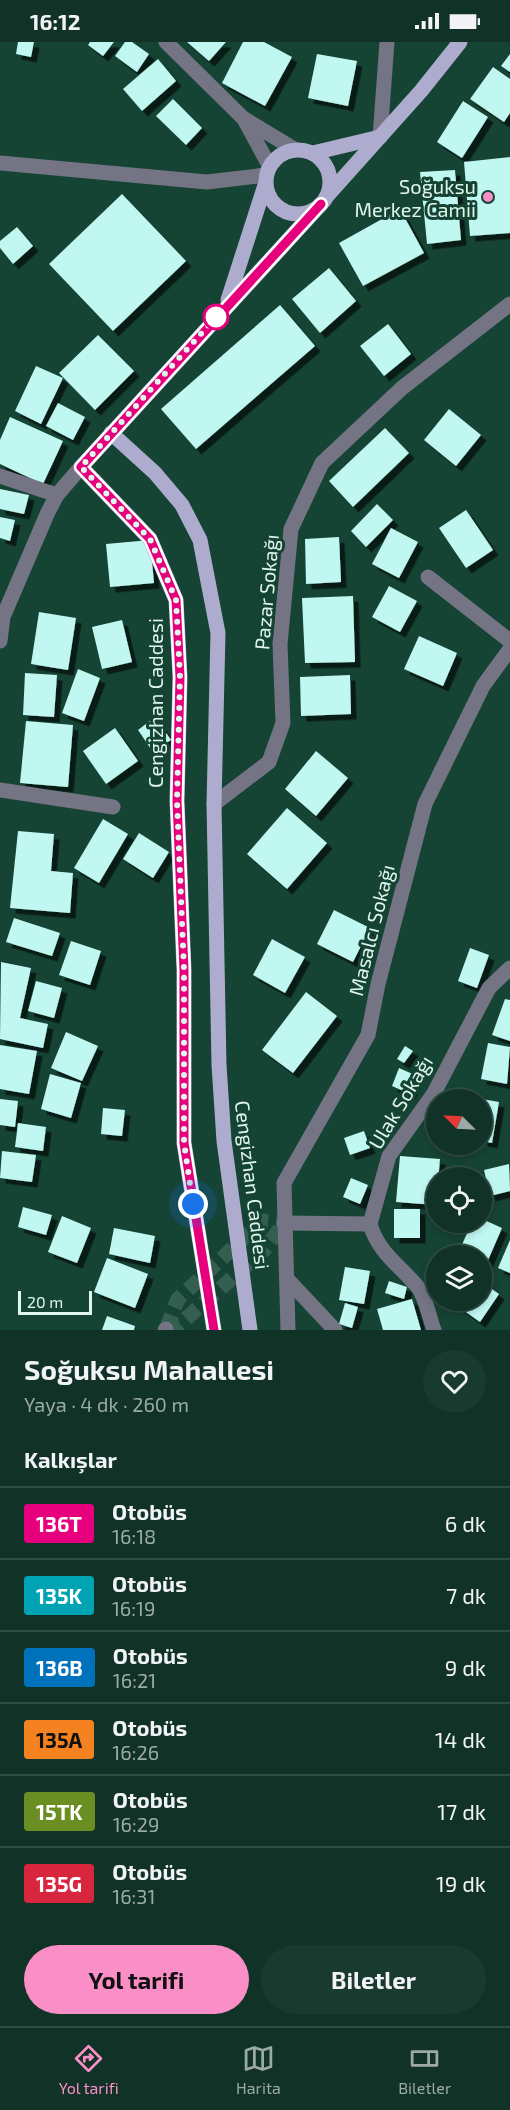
<!DOCTYPE html>
<html lang="tr">
<meta charset="utf-8">
<style>
body{margin:0;font-family:"Exo 2",sans-serif;background:#193a2f;color:#f1f3f6;height:100vh;display:flex;flex-direction:column;font-size:22px;white-space:nowrap}
*{box-sizing:border-box;margin:0}
p{font-size:20px;color:#9caaa7}
.icon{flex:none;width:33px;height:33px;fill:none;stroke:currentColor;stroke-width:2;stroke-linecap:round;stroke-linejoin:round}
.map{position:relative;height:1288px;overflow:hidden}
.sheet{display:flex;flex-direction:column;background:#103227;flex:1}
.sheet>*{flex:none}
.badge{padding:0 12px;border-radius:4px;font-size:21px;line-height:39px}
.needle{width:39px;rotate:294deg}
.fabs{position:absolute;left:426px;top:1047px;display:grid;gap:12px}
.fabs a{display:grid;place-items:center;width:66px;height:66px;border-radius:50%;background:#103227;box-shadow:0 3px 9px #0003,0 0 0 2px #304d44;font-size:30px}
.scale{position:absolute;left:18px;bottom:15px;width:74px;box-sizing:border-box;padding-left:6px;border:3px solid #dff6ec;border-top:0;font-size:16px;line-height:21px;white-space:nowrap;color:#dff6ec;-webkit-text-stroke:4px #154334;paint-order:stroke}
.you{position:absolute;width:30px;height:30px;margin:-15px;border:4px solid #fff;border-radius:50%;background:#1a73e8;box-shadow:0 0 0 9px #1a73e833}
.map>.badge{position:absolute;translate:-50% -50%;box-shadow:0 0 0 3px #fff}
h2{padding:0 24px;font-size:22px;line-height:54px}
.round{display:grid;place-items:center;flex:none;width:63px;height:63px;border-radius:32px;background:#193a2f}
.headline{display:flex;align-items:center;justify-content:space-between;height:102px;padding:0 24px}
h1{font-size:28px;font-weight:700;line-height:45px}
.primary-button{display:flex;gap:12px;margin-top:auto;padding:12px 24px}
.primary-button a{flex:1;height:69px;border-radius:36px;background:#fa8fc8;color:#111;font-size:24px;font-weight:700;line-height:69px;text-align:center}
.primary-button a+a{background:#193a2f;color:#f1f3f6}
ul{padding:0;list-style:none}
li{display:flex;align-items:center;gap:18px;height:72px;padding:0 24px;border-top:2px solid #304d44}
li div{flex:1}
li b{display:block;font-size:22px}
li em{font-style:normal}
li .badge{min-width:66px;font-weight:700;text-align:center}
.status{display:flex;justify-content:space-between;align-items:center;height:42px;padding:0 30px;background:#103227;direction:ltr}
.status svg{height:16px;fill:currentColor}
.menu{display:flex;justify-content:space-around;align-items:center;height:84px;border-top:2px solid #304d44;background:#103227;font-size:16px;color:#9caaa7}
.menu a{display:grid;justify-items:center;gap:3px}
.menu .current{color:#fa8fc8}
.map>svg:first-child{display:block}
</style>
<div class="status"><b>16:12</b><svg viewBox="0 0 49 12"><path d="M0 12V9h3v3zM5 12V6h3v6zM10 12V3h3v9zM15 12V0h3v12zM26 1h20v11H26zM47 4h2v5h-2z"/></svg></div>
<div class="map">
<svg width="510" height="1288" viewBox="0 0 510 1288">
<defs>
<filter id="shadow"><feDropShadow dx="5.5" dy="5.5" stdDeviation="0" flood-color="#0009"/></filter>
</defs>
<rect width="100%" height="100%" fill="#154334"/>
<!-- building -->
<g fill="#c0f7f1" filter="url(#shadow)">
<path d="M18,0H34L31,15L16,12Z"/>
<path d="M90,0H114L103,14L88,3Z"/>
<path d="M125,0H132L149,12L137,30L115,14Z"/>
<path d="M187,0H226L209,19Z"/>
<path d="M243,0H264L292,15L265,64L222,41Z"/>
<path d="M317,12L357,19L348,64L308,56Z"/>
<path d="M510,12V30L501,24Z"/>
<path d="M158,17L176,39L142,69L123,47Z"/>
<path d="M493,25L510,37V71L504,80L470,57Z"/>
<path d="M173,57L202,86L186,103L156,74Z"/>
<path d="M463,59L488,75L462,116L437,100Z"/>
<path d="M510,115V191L470,194L464,120Z"/>
<path d="M455,128L461,198L427,202L420,130Z"/>
<path d="M122,152L186,219L113,289L49,222Z"/>
<path d="M400,167L424,211L363,244L339,201Z"/>
<path d="M17,185L33,204L13,222L0,206V199Z"/>
<path d="M329,226L356,259L320,291L292,257Z"/>
<path d="M280,263L315,304L196,407L161,367Z"/>
<path d="M388,282L411,312L384,334L360,304Z"/>
<path d="M98,293L134,329L95,368L59,331Z"/>
<path d="M36,324L63,336L41,382L15,369Z"/>
<path d="M58,361L85,375L73,398L46,384Z"/>
<path d="M449,367L481,393L456,424L424,398Z"/>
<path d="M10,375L63,399L43,442L0,422V398Z"/>
<path d="M385,386L409,411L353,465L329,439Z"/>
<path d="M0,447L29,453L24,472L0,467Z"/>
<path d="M377,462L393,478L366,505L351,489Z"/>
<path d="M466,468L493,508L466,526L439,486Z"/>
<path d="M0,475L15,478L10,499L0,496Z"/>
<path d="M391,486L418,500L399,536L372,522Z"/>
<path d="M339,495L341,540L306,542L305,497Z"/>
<path d="M150,498L154,541L110,545L106,502Z"/>
<path d="M389,544L417,559L400,590L372,575Z"/>
<path d="M353,554L355,620L305,621L302,556Z"/>
<path d="M39,570L76,576L68,628L31,622Z"/>
<path d="M122,578L132,620L102,627L92,585Z"/>
<path d="M419,594L457,611L443,644L404,627Z"/>
<path d="M78,627L100,636L84,679L62,671Z"/>
<path d="M25,631L57,633L54,675L23,673Z"/>
<path d="M350,633L351,672L301,674L300,635Z"/>
<path d="M155,675L171,698L153,710L138,688Z"/>
<path d="M26,679L73,683L68,745L20,741Z"/>
<path d="M115,686L138,719L106,742L83,709Z"/>
<path d="M316,709L348,736L316,774L285,747Z"/>
<path d="M287,766L327,801L287,847L247,812Z"/>
<path d="M103,777L128,792L99,841L74,826Z"/>
<path d="M18,789L54,792L51,829L73,831L70,871L10,866Z"/>
<path d="M139,791L169,810L153,836L123,817Z"/>
<path d="M334,868L370,886L353,920L317,902Z"/>
<path d="M14,876L60,891L52,914L6,900Z"/>
<path d="M272,897L305,915L285,951L253,933Z"/>
<path d="M71,899L101,909L90,943L59,933Z"/>
<path d="M470,906L489,913L477,946L458,939Z"/>
<path d="M1,920L31,926L20,976L48,982L43,1006L0,997Z"/>
<path d="M36,939L62,946L54,976L28,969Z"/>
<path d="M306,950L337,974L293,1031L262,1008Z"/>
<path d="M505,957L510,958V999L492,993Z"/>
<path d="M66,990L98,1004L82,1039L51,1026Z"/>
<path d="M488,1001L510,1005L507,1042L481,1037Z"/>
<path d="M0,1003L37,1009L29,1052L0,1047Z"/>
<path d="M405,1004L413,1009L404,1021L397,1017Z"/>
<path d="M399,1026L417,1034L410,1052L392,1044Z"/>
<path d="M50,1032L81,1041L71,1076L41,1067Z"/>
<path d="M0,1057L18,1059L15,1085L0,1083Z"/>
<path d="M482,1057L499,1060L492,1101L482,1099Z"/>
<path d="M103,1066L125,1068L122,1094L101,1092Z"/>
<path d="M18,1081L46,1085L43,1109L15,1105Z"/>
<path d="M364,1089L370,1106L350,1113L344,1096Z"/>
<path d="M2,1109L36,1113L32,1140L0,1136Z"/>
<path d="M400,1114L440,1117L436,1163L396,1160Z"/>
<path d="M509,1122L510,1149L490,1154L484,1128Z"/>
<path d="M351,1136L368,1143L360,1162L343,1155Z"/>
<path d="M23,1165L52,1173L46,1193L18,1185Z"/>
<rect x="394" y="1167" width="26" height="29"/>
<path d="M62,1174L91,1186L77,1221L48,1210Z"/>
<path d="M482,1177L502,1186L482,1232V1214H457L472,1180H482Z"/>
<path d="M114,1186L155,1194L150,1221L109,1212Z"/>
<path d="M510,1198V1231L498,1226Z"/>
<path d="M107,1216L148,1232L135,1266L94,1250Z"/>
<path d="M345,1225L370,1229L364,1262L339,1258Z"/>
<path d="M389,1239L407,1245L404,1257L385,1251Z"/>
<path d="M482,1240L499,1252L480,1280L456,1263L459,1258H482Z"/>
<path d="M412,1257L421,1288H383L377,1267Z"/>
<path d="M345,1261L358,1265L352,1286L339,1282Z"/>
<path d="M107,1274L135,1284L134,1288H102Z"/>
</g>
<g fill="none" stroke-linecap="round" stroke-linejoin="round">
<!-- minor-tunnel -->
<g stroke="#335e50" stroke-width="15" stroke-dasharray="15 8" stroke-linecap="butt">
<path d="M166,1287L178,1257L262,1179L284,1181"/>
<path d="M166,1287L180,1282L265,1207L284,1181"/>
</g>
<!-- minor -->
<g stroke="#747484" stroke-width="15">
<path d="M166,0L243,76L294,107"/>
<path d="M245,79L269,123"/>
<path d="M380,95L387,0"/>
<path d="M0,121L207,140L266,133"/>
<path d="M0,434L57,453"/>
<path d="M428,535L510,599"/>
<path d="M0,599L3,575L48,470L57,453L81,425"/>
<path d="M0,748L113,765"/>
<path d="M214,762L269,720L283,681L280,602L291,487L322,421L402,346L510,262"/>
<path d="M284,1181L370,1182L389,1114L434,1051L489,946L510,926"/>
<path d="M370,1182C378,1210 399,1223 417,1244C426,1255 429,1275 434,1288"/>
<path d="M288,1238L335,1288"/>
<path d="M165,1288L166,1287"/>
<path d="M288,1288L284,1141L368,993L378,942L425,762L483,644L510,607"/>
</g>
<!-- major -->
<g stroke="#aeacce" stroke-width="15">
<circle cx="298" cy="140" r="32"/>
<path d="M313,111L380,95"/>
<path d="M327,154L421,49L460,0"/>
<path d="M228,258L265,143"/>
<path d="M111,391L155,431L182,463L200,498L218,591L214,762L219,1023L224,1099L250,1288"/>
<path d="M214,1288L184,1101V928L177,759L180,635L176,558L150,497L81,425L321,162"/>
</g>
</g>
<g fill="none" stroke-linecap="round" stroke-linejoin="round">
<!-- line casing -->
<g stroke="#fff" stroke-width="14">
<path id="line" d="M214,1288L184,1101V928L177,759L180,635L176,558L150,497L81,425L321,162"/>
</g>
<!-- line -->
<use href="#line" stroke="#e6007e" stroke-width="9"/>
<!-- walk -->
<path stroke="#dff6ec" stroke-width="6" stroke-dasharray="0 10.8" d="M193,1162L184,1101V928L177,759L180,635L176,558L150,497L81,425L216,275"/>
</g>
<!-- markers -->
<circle fill="#fa8fc8" stroke="#154334" stroke-width="2" cx="488" cy="155" r="6"/>
<circle fill="#fff" stroke="#e6007e" stroke-width="3" cx="216" cy="275" r="12"/>
<g text-anchor="middle" dominant-baseline="central" stroke-width="6" stroke-linejoin="round" paint-order="stroke">
<!-- poi labels -->
<g font-size="20" fill="#dff6ec" stroke="#154334" text-anchor="end">
<text x="476" y="144">Soğuksu<tspan x="476" dy="23">Merkez Camii</tspan></text>
</g>
<!-- street labels -->
<g font-size="20" fill="#dff6ec" stroke="#154334">
<text transform="translate(266 550) rotate(-85)">Pazar Sokağı</text>
<text transform="translate(155 661) rotate(-90)">Cengizhan Caddesi</text>
<text transform="translate(371 888) rotate(-76)">Masalcı Sokağı</text>
<text transform="translate(400 1060) rotate(-59)">Ulak Sokağı</text>
<text transform="translate(253 1143) rotate(83)">Cengizhan Caddesi</text>
</g>
</g>
</svg>
<div class="fabs">
<a><svg class="needle" viewBox="-14 -14 28 28"><path d="M0-13l5 13h-10z" fill="#e53935"/><path d="M0 13l5-13h-10z" fill="#9caaa7"/></svg></a>
<a><svg class="icon" aria-label="locate" viewBox="0 0 24 24"><circle cx="12" cy="12" r="6"/><path d="M12 2v4M12 18v4M2 12h4M18 12h4"/></svg></a>
<a><svg class="icon" aria-label="layers" viewBox="0 0 24 24"><path d="M12 4l9 5-9 5-9-5zM3 14l9 5 9-5"/></svg></a>
</div>
<div class="scale">20 m</div>
<div class="you" style="left:193px;top:1162px"></div>
</div>
<section class="sheet">
<div class="headline"><div><h1>Soğuksu Mahallesi</h1><p>Yaya · 4 dk · 260 m</p></div><a class="round"><svg class="icon" aria-label="heart" viewBox="0 0 24 24"><path d="M12 20l-8-8c-3-5 5-10 8-4 3-6 11-1 8 4z"/></svg></a></div>
<h2>Kalkışlar</h2>
<ul>
<li><span class="badge" style="background:#e6007e;color:#fff">136T</span><div><b>Otobüs</b><p>16:18</p></div><em>6 dk</em></li>
<li><span class="badge" style="background:#00a3b4;color:#fff">135K</span><div><b>Otobüs</b><p>16:19</p></div><em>7 dk</em></li>
<li><span class="badge" style="background:#0072bc;color:#fff">136B</span><div><b>Otobüs</b><p>16:21</p></div><em>9 dk</em></li>
<li><span class="badge" style="background:#f58220;color:#111">135A</span><div><b>Otobüs</b><p>16:26</p></div><em>14 dk</em></li>
<li><span class="badge" style="background:#6b8e23;color:#fff">15TK</span><div><b>Otobüs</b><p>16:29</p></div><em>17 dk</em></li>
<li><span class="badge" style="background:#d7263d;color:#fff">135G</span><div><b>Otobüs</b><p>16:31</p></div><em>19 dk</em></li>
</ul>
<div class="primary-button"><a>Yol tarifi</a><a>Biletler</a></div>
</section>
<nav class="menu">
<a class="current"><svg class="icon" aria-label="directions" viewBox="0 0 24 24"><path d="M12 3l9 9-9 9-9-9zM9 14v-3h6M13 9l2 2-2 2"/></svg>Yol tarifi</a>
<a><svg class="icon" aria-label="map" viewBox="0 0 24 24"><path d="M3 6l6-2 6 2 6-2v14l-6 2-6-2-6 2zM9 4v14M15 6v14"/></svg>Harita</a>
<a><svg class="icon" aria-label="tickets" viewBox="0 0 24 24"><path d="M3 7h18v10H3zM15 7v10"/></svg>Biletler</a>
</nav>
